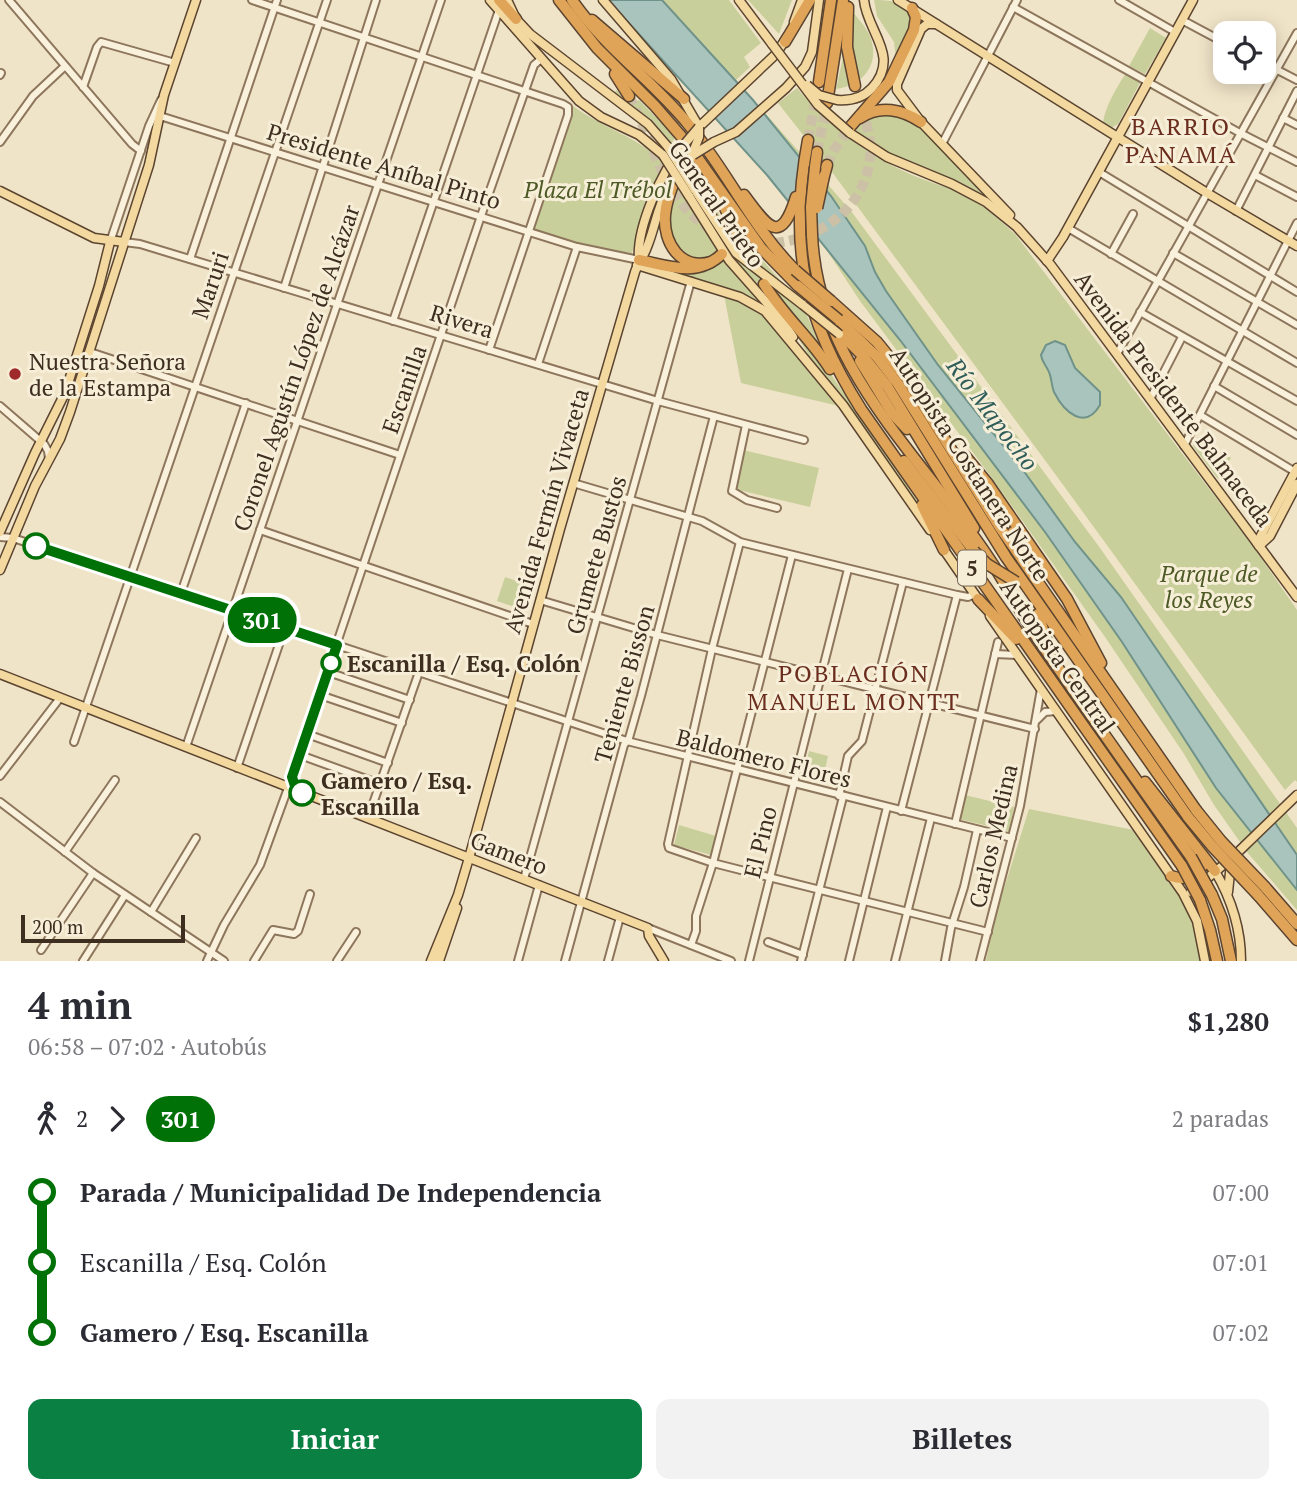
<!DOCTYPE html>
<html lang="es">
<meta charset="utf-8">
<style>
body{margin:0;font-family:"PT Serif",serif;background:#f2f2f3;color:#2b2b33;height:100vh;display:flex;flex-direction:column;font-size:26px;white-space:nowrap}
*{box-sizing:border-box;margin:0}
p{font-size:23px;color:#7c7c81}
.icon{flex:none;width:38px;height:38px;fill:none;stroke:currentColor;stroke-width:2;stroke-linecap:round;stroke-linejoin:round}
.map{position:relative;height:961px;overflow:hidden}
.side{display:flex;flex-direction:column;background:#fff;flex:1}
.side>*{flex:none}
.badge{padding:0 14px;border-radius:23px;font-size:24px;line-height:46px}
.controls{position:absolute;left:1213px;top:21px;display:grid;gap:14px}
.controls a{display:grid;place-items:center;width:63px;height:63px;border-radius:14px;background:#fff;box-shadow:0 4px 18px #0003;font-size:35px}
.scale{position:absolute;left:21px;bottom:18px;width:164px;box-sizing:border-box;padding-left:7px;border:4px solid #3d2e20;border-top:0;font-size:19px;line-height:24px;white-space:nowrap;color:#3d2e20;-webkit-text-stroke:5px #f7eed8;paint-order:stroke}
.map>.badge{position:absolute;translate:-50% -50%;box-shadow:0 0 0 4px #fff}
.legs{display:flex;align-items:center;gap:10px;height:77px;padding:0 28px;font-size:23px}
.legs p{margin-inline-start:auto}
.head{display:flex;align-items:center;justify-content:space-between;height:119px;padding:0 28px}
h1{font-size:38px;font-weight:800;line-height:52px}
.primary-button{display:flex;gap:14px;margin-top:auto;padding:14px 28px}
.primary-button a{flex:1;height:80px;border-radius:14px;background:#0b8043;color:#fff;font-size:28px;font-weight:800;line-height:80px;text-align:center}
.primary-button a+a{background:#f2f2f3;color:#2b2b33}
ul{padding:0 28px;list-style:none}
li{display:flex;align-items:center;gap:24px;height:70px;font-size:26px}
li i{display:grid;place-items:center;width:10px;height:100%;margin:0 9px;background:currentColor}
li i::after{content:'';width:18px;height:18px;margin:-9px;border:5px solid;border-radius:50%;background:#fff}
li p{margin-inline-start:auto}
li:first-child i{background:linear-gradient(#0000 50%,currentColor 0)}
li:last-child i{background:linear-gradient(currentColor 50%,#0000 0)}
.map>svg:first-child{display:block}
</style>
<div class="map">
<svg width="1297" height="961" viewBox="0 0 1297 961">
<rect width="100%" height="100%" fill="#f0e4c8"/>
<!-- green -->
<g fill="#c9cf9b">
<path d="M609,0H729L761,43L744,57L750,67L736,80L851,211L1100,548L1297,828V910L1247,852L1214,805L1184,754L1105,637L989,474L860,301L822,243L789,199L729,130Z"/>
<path d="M748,0H792L779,34Z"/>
<path d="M874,0C891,0 901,1 912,15L911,27L896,59L894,42L877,16Z"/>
<path d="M853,12C859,20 868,29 871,39C880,66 861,86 836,89Z"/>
<path d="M1150,28L1166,38L1145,74L1129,66Z"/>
<path d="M1126,73L1140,83L1118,124L1111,128L1103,124C1104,108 1117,87 1126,73Z"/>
<path d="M797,88C824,121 856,146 893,166C912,176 933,183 954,190C976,198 997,218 1015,234L1255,549L1297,610V782L1295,780L1285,790L1061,482L829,168L778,103Z"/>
<path d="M617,90L627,102L635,103L639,100L675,137L671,145L653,123L613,93Z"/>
<path d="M572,105C601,128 638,136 665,164L648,194L632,253L607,251L534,229L571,116Z"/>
<path d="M892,113L911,119L926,130L988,199L961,183L885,152L852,130L861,123L870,120V117Z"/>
<path d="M705,182L727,233L742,251L749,252L748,249L751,247L781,281L779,283C766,273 751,263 740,251C722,233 710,208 697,186Z"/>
<path d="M679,185L722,252L703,263L677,252C668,225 664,212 679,185Z"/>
<path d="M695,196L725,244L736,257L805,311L821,348H813L916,499L928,522L812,361L791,326L734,261Z"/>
<path d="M725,258L778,319L766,311L646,264C673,271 703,283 725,258Z"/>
<path d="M724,295L747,304L766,317L839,406L741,383Z"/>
<path d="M1198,437L1231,458L1218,479L1193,446Z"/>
<path d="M743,450L819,468L810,507L734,489Z"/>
<path d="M505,577L534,587L526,611L497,601Z"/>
<path d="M809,751L828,756L822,783L803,779Z"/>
<path d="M965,795L1014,807L1009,831L959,819Z"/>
<path d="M1029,809L1134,830C1162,869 1199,911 1200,961H986L995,917Z"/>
<path d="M679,825L716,836L711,855L674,845Z"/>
</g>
<!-- water -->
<g fill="#a9c4bc" stroke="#6f938a" stroke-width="2">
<path d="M608,0H662L753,100L831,196L865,246L875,272L886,291L938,365L1023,470L1075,542L1121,597L1297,855V890L1216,788L1122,642L1045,532L900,340L767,175Z"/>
<path d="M1055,341L1065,345L1075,368L1100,392V405C1085,431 1064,412 1054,392C1051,385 1052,377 1048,370C1045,364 1042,362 1041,355L1046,345Z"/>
</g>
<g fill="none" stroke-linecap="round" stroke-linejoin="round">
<!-- highway-tunnel -->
<g stroke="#ccc0a6" stroke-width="10" stroke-dasharray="10 5" stroke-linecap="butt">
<path d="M629,96C651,137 661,191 699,221C755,267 856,239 869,164C874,139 863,114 857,91"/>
<path d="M808,140L816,97"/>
<path d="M817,152L827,105"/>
<path d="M827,165L834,150L850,127"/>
</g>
<!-- minor casing -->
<g stroke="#8d765c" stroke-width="10">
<g id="minor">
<path d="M9,0L132,144L141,151"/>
<path d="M252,0L563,104L568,107V115L489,350"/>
<path d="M1119,0L1175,32"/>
<path d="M1013,7L1240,133L1297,162"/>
<path d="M1182,20L1225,43"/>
<path d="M1264,63L1297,80"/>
<path d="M0,75L1,73"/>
<path d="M83,87L97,47L101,42L175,63"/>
<path d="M160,116L577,247L639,260"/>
<path d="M1283,118L1297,125"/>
<path d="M0,142L33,96L65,66"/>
<path d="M942,144L1017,0"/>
<path d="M1099,172L1297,292"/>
<path d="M1255,175L1297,197"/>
<path d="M1236,211L1297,91"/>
<path d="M1068,228L1297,363"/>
<path d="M110,242L149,126L161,100"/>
<path d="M124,242L140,244L658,401L804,440"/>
<path d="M1173,253L1297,325"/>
<path d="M1111,254L1133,214"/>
<path d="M190,259L277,0"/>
<path d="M284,288L376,0"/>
<path d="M1140,312L1297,401"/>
<path d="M393,321L499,10"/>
<path d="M90,352L400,455"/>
<path d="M1117,354L1297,33"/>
<path d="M538,364L577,247"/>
<path d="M1214,386L1297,435"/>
<path d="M1150,399L1182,337"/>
<path d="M0,406L44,444L48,451L49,459"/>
<path d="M1200,415L1297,473"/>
<path d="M746,425L732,491L747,500L777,508"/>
<path d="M1184,446L1297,223"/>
<path d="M573,483L702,521L740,542L957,595L968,597L975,594"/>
<path d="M260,530L533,624"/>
<path d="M0,537L13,538L627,741L1012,838"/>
<path d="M740,542L712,649L668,844L669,848L713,863L988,932"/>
<path d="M181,593L246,403"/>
<path d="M540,600L657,635L1035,729"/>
<path d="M995,654L1017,655"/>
<path d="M328,672L410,700"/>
<path d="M320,695L402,723"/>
<path d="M1037,720L1045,712L1056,711"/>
<path d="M307,734L388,763"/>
<path d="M74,742L327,0"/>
<path d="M186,747L441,0"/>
<path d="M300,755L380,784"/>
<path d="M237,768L285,627"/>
<path d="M0,776L60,698"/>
<path d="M839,796L848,756L862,741L903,582"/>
<path d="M0,802L93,873L224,961"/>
<path d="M901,811L957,595"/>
<path d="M368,818L419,672"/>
<path d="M955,824L998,642"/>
<path d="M65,852L115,780"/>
<path d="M524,879L691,281"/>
<path d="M151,912L196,838"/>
<path d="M648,928L731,961"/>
<path d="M768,942L803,955"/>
<path d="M691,945L696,931V916L713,863L792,555"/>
<path d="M41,950L93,873"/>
<path d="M83,961L125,895"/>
<path d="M207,961L224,925L260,865L288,788L481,216L534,65L541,59"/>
<path d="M254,961L273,930L294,934L298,931L310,894"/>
<path d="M337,961L356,932"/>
<path d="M518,961L539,885"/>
<path d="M565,961L624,745L629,738L641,696L714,416"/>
<path d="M608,961L620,917"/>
<path d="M749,961L848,569"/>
<path d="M801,961L843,797"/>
<path d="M849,961L887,807"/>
<path d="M895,961L931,818"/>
<path d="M945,961L951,928L964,887L977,830"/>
<path d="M980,961L1020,806L1041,689"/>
</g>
</g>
<!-- major casing -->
<g stroke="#5b4430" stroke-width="11">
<g id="major">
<path d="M490,0L579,101L601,117L639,135L663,155"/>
<path d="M507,0L516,19L530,34L648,124L668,147"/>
<path d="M603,0L671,79L699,127L776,54L787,37"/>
<path d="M739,0L772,44"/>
<path d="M898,0L1207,193L1297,246"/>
<path d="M794,22L802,0"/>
<path d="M936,24H927L921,29L897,84V90L921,122L1010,215"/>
<path d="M837,100C851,101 863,98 872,88C901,56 867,32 864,0"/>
<path d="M850,133L887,157L952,184L986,202L1017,227L1050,264L1297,597"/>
<path d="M714,142L736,132L786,88L805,67L812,52L819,0"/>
<path d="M695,190L736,253L803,305"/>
<path d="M0,191L94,238L124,242"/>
<path d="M689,196L729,260L781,319L793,337"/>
<path d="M639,260C636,228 662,171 682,147"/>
<path d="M1047,261L1063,237L1193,0"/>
<path d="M637,265L740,297L765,311L843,405L930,530"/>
<path d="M0,532L35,453L65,393L99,286L110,242"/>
<path d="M1257,543L1297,468"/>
<path d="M1259,546L1270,536L1297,484"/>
<path d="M942,547L980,602"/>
<path d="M0,570L35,486L60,439L70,412L149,165L164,95L196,0"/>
<path d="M990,616L1183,893L1197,921L1205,961"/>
<path d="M0,674L648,928L649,936L664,961"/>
<path d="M292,777L294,783L300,791"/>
<path d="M1215,871C1232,900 1241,928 1241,961"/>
<path d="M1191,892L1234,856L1297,795"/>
<path d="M1228,892L1231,863"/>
<path d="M431,961L458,895L469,858L560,529L635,272C638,263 644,256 647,247C655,228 657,207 668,189"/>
<path d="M439,961L457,908"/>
</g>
</g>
<!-- highway casing -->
<g stroke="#5b4430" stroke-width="13">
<g id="highway">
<path d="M499,0L516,19"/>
<path d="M559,0L597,48L655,106L687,143L761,248L798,286"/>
<path d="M572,0C605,48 652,80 688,124C727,171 752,227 795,270"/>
<path d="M848,7L847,47L855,86"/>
<path d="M592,20L684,99"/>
<path d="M785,42L810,0"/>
<path d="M615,74L629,96"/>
<path d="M819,82L831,0"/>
<path d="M827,103L843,0"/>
<path d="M860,118C880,104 903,110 921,122"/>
<path d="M850,127L889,82L914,30L916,17L912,8"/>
<path d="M808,140C788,246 804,319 861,409L1182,866"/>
<path d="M815,167L817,152"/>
<path d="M824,176L827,165"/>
<path d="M676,177C671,189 666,202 665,215C663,243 681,271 711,262"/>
<path d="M744,195C766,224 780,249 796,197"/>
<path d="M721,200L745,249"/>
<path d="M812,235C818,371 923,456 992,563C1008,587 1020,612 1036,636C1087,710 1139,784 1191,857"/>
<path d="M639,260C669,266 697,278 722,254"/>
<path d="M764,284C783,315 811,339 830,369"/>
<path d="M831,301L877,342L907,379L1001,529L1196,810"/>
<path d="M839,320L877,357L898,384L1006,557L1188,817"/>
<path d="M843,336L862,355L887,386L974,528"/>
<path d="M860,361L892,413L907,429"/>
<path d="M965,456L988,484L1067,599L1101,663"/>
<path d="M904,461L974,551"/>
<path d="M922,505L944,550"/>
<path d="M1013,532L1031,562"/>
<path d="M978,599L1016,639"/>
<path d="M1038,614L1048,645"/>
<path d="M1145,782L1215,871"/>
<path d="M1171,876C1185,881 1196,877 1203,865"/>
<path d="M1265,887L1297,924"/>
<path d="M1212,895L1222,919L1231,961"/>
<path d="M1258,895L1297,940"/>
<path d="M1200,900L1210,930L1217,961"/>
</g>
</g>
<!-- minor -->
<use href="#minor" stroke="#faf1dc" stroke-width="6"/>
<!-- major -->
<use href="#major" stroke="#f3d9a0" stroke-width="8"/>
<!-- highway -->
<use href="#highway" stroke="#e0a458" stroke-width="10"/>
<!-- major-bridge casing -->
<g stroke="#5b4430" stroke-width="11" stroke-linecap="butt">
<g id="major-bridge">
<path d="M772,44L818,105L850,133"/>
<path d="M807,85L819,95L837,100"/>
<path d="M668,147L695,190"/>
<path d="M682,147L699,127"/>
<path d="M663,155L689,196"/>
<path d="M693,155L714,142"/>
<path d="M691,157L699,137V127"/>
<path d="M803,305L839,334"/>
</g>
</g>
<!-- highway-bridge casing -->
<g stroke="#5b4430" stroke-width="13" stroke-linecap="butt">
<g id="highway-bridge">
<path d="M817,208L824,176"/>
<path d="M812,235L811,207L815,167"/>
<path d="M795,270L831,301"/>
<path d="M798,286L839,320"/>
<path d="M974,551L987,564L1016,582"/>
<path d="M1196,810L1221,841L1265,887"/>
<path d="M1188,817L1212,846L1258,895"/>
<path d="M1191,857L1212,895"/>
<path d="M1182,866L1200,900"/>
</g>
</g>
<!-- major-bridge -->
<use href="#major-bridge" stroke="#f3d9a0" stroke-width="8"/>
<!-- highway-bridge -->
<use href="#highway-bridge" stroke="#e0a458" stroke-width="10"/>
</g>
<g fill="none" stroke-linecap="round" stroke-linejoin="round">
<!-- line-1 casing -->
<g stroke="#fff" stroke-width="16">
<path id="line-1" d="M36,546L337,645L292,777L295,786L302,793"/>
</g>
<!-- line-1 -->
<use href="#line-1" stroke="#007106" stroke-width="10"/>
</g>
<!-- markers -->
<circle fill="#9e2a2b" stroke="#f7eed8" stroke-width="2.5" cx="15" cy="374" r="7"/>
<g fill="#fff" stroke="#007106" stroke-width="3.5">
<circle cx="36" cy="546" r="12"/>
<circle cx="331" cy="663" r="9"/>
<circle cx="302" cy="793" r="12"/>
</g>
<g text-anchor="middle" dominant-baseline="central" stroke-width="6" stroke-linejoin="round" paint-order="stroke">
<!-- shield labels -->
<rect fill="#f7eed8" stroke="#756857" stroke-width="2" x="958" y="550.5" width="28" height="35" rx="5"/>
<g font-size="21" font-weight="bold" fill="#3d2e20">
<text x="972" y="568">5</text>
</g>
<!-- street labels -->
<g font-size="23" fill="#3d2e20" stroke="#f7eed8">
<text transform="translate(384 166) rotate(17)">Presidente Aníbal Pinto</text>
<text transform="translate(717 204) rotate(55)">General Prieto</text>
<text transform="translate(210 285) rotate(-71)">Maruri</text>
<text transform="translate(462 321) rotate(17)">Rivera</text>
<text transform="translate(296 368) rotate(-71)">Coronel Agustín López de Alcázar</text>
<text transform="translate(404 389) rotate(-71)">Escanilla</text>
<text transform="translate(1174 399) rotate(53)">Avenida Presidente Balmaceda</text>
<text transform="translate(970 464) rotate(57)">Autopista Costanera Norte</text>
<text transform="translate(546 511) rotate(-74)">Avenida Fermín Vivaceta</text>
<text transform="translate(596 555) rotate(-74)">Grumete Bustos</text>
<text transform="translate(1058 656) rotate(55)">Autopista Central</text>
<text transform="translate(624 684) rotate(-74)">Teniente Bisson</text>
<text transform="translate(764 758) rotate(14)">Baldomero Flores</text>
<text transform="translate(993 836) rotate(-77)">Carlos Medina</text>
<text transform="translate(760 842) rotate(-76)">El Pino</text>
<text transform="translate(509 853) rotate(21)">Gamero</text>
</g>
<!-- park labels -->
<g font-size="23" font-style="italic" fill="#4d5a26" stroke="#f7eed8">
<text x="598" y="189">Plaza El Trébol</text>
<text x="1209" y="573">Parque de<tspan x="1209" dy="26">los Reyes</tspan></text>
</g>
<!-- poi labels -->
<g font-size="23" fill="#3d2e20" stroke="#f7eed8" text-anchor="start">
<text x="29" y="361">Nuestra Señora<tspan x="29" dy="26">de la Estampa</tspan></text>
</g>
<!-- stop labels -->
<g font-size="23" font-weight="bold" fill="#3d2e20" stroke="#f7eed8" text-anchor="start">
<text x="347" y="663">Escanilla / Esq. Colón</text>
<text x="321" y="780">Gamero / Esq.<tspan x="321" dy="26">Escanilla</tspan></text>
</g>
<!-- neighbourhood labels -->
<g font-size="24" letter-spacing="2" fill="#6b2e1e" stroke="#f7eed8">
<text x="1181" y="126">BARRIO<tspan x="1181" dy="28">PANAMÁ</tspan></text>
<text x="854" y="673">POBLACIÓN<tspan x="854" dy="28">MANUEL MONTT</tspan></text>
</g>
<!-- water labels -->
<g font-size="24" font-style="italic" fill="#2f5d5a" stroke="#f7eed8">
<text transform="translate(993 414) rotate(53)">Río Mapocho</text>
</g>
</g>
</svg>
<div class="controls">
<a><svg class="icon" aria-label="locate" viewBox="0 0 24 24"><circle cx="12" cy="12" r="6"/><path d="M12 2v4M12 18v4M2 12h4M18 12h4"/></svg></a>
</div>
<div class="scale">200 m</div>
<b class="badge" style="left:262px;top:620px;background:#007106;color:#fff">301</b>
</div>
<section class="side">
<div class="head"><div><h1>4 min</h1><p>06:58 – 07:02 · Autobús</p></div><b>$1,280</b></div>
<div class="legs"><svg class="icon" aria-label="walk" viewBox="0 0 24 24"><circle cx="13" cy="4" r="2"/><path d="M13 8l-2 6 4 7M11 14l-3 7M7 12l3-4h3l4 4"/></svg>2<svg class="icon" aria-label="forward" viewBox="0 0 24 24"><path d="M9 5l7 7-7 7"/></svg><b class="badge" style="background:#007106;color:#fff">301</b><p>2 paradas</p></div>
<ul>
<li><i style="color:#007106"></i><b>Parada / Municipalidad De Independencia</b><p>07:00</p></li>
<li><i style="color:#007106"></i><span>Escanilla / Esq. Colón</span><p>07:01</p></li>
<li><i style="color:#007106"></i><b>Gamero / Esq. Escanilla</b><p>07:02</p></li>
</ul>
<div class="primary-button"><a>Iniciar</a><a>Billetes</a></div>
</section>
